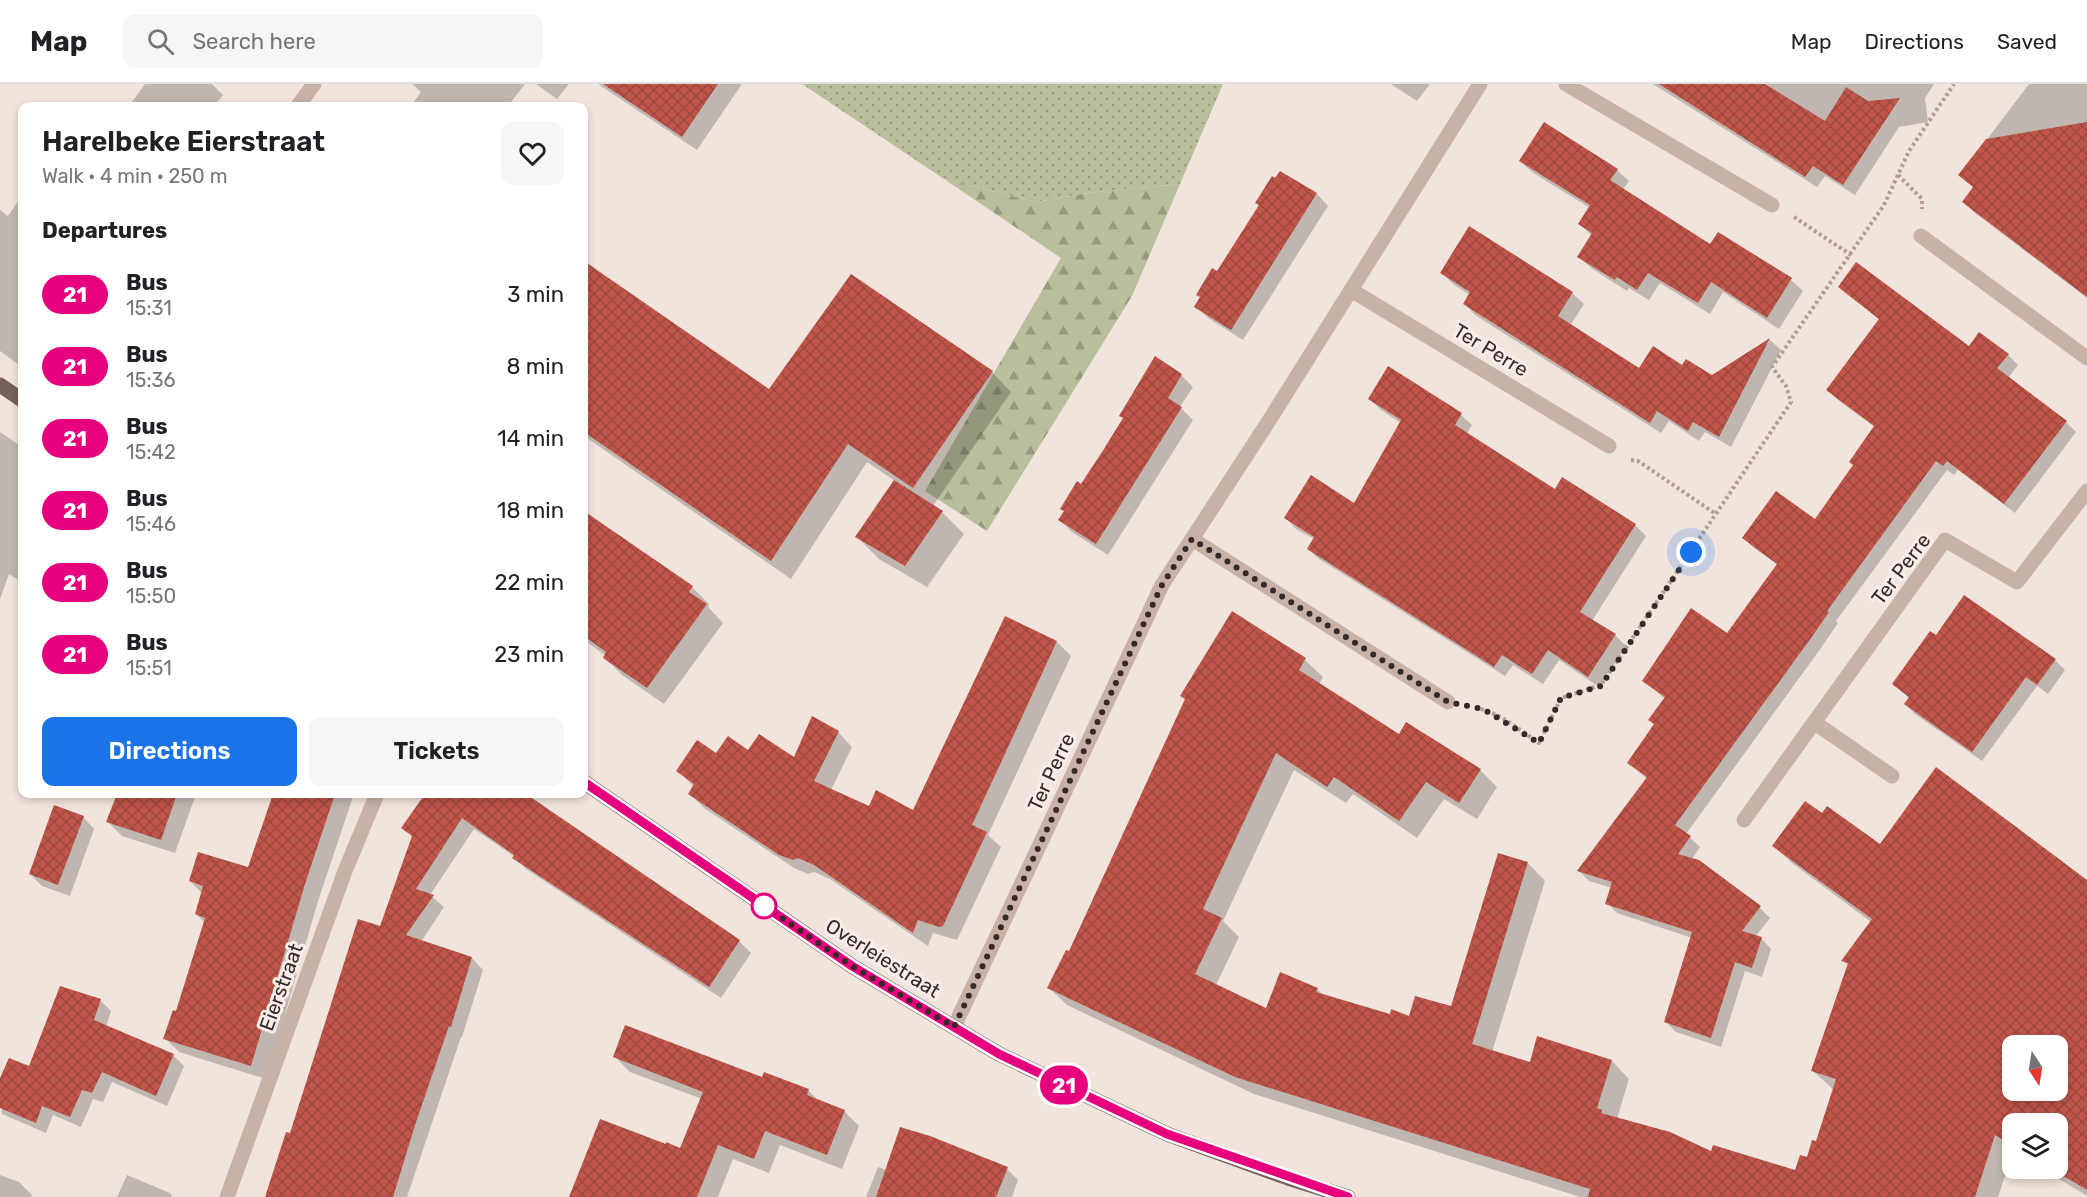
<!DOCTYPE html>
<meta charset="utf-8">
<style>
body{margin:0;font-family:Rubik,sans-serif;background:#f6f6f6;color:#202124;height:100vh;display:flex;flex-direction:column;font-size:22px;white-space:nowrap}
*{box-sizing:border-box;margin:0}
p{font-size:20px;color:#757577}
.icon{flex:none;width:33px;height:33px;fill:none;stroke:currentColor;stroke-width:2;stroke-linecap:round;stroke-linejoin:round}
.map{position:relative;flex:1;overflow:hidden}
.panel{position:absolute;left:18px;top:18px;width:570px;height:696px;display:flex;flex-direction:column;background:#fff;border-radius:12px;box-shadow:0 3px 9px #0003}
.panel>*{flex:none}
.badge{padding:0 12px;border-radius:20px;font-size:21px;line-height:39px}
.needle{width:39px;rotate:168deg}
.fabs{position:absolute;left:2002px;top:951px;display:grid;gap:12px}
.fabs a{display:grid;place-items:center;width:66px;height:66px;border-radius:12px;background:#fff;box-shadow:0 3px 9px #0003;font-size:30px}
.you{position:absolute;width:30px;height:30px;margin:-15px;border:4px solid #fff;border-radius:50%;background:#1a73e8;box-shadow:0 0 0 9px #1a73e833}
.map>.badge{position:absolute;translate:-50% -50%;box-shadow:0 0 0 3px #fff}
h2{padding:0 24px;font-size:22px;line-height:54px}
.round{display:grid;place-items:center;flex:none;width:63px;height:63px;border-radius:12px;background:#f6f6f6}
.head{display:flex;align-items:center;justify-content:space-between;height:102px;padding:0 24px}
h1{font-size:28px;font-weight:600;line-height:45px}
.button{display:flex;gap:12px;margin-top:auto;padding:12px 24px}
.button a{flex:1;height:69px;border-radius:12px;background:#1a73e8;color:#fff;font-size:24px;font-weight:600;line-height:69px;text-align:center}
.button a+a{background:#f6f6f6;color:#202124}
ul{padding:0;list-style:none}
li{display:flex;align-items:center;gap:18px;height:72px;padding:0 24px}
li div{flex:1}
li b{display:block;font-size:22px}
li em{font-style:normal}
li .badge{min-width:66px;font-weight:700;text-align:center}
header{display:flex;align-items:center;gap:36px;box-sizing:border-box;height:84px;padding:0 30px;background:#fff;border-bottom:2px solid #e0e0e0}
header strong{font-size:28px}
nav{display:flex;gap:33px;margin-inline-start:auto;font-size:21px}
.search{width:420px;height:54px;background:#f6f6f6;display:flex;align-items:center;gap:15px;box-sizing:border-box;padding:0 21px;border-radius:12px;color:#757577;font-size:22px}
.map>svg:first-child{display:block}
</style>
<header>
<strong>Map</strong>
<div class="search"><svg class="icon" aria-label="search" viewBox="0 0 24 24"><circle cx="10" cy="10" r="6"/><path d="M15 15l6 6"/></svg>Search here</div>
<nav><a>Map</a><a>Directions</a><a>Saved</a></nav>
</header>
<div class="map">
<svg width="2087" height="1113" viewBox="0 0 2087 1113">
<defs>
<pattern id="grass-dots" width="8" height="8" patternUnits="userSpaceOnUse" patternTransform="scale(1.5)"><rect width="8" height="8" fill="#b8bf9c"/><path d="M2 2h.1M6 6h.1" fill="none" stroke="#969b7f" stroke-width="1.8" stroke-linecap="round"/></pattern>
<pattern id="forest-firs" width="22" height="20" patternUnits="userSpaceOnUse" patternTransform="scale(1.5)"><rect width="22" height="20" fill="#b8bf9c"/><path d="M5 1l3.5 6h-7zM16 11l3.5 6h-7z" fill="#969b7f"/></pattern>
<pattern id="building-cross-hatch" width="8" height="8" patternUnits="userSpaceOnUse" patternTransform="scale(1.5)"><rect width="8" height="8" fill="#c0564a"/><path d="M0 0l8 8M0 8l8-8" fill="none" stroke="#9d473e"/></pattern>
</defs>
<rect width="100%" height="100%" fill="#f1e4dc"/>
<!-- grass -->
<path fill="url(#grass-dots)" d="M802,0H1223L1180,100L1087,109L1036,118L944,95Z"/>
<!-- forest -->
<path fill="url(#forest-firs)" d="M944,95L1036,118L1087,109L1180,100L1132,212L987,447L925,407L1061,174Z"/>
<!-- shadow -->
<g fill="#0003" fill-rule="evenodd">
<path d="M145,0H212L223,11L214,22H129Z"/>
<path d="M412,0H525L508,22H411L421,8Z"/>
<path d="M536,0H569L557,15Z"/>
<path d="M598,0H742L697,66Z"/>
<path d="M1391,0H1430L1417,17Z"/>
<path d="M1653,0H1934L1925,14L1928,38L1899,43L1855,111L1825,92L1817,103Z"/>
<path d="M2029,0H2087V214L1975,129L1964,118L1974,104L1960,91Z"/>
<path d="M1520,77L1617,86L1629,97L1623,106L1711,162L1719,150L1791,196L1803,207L1779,245L1723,208L1710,230L1660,199L1649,216L1629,204L1627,207L1591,184L1579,173L1592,152L1580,140L1590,124L1532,88Z"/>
<path d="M1281,89L1317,110L1328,122L1243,256L1208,234L1196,222L1201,214L1198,211L1217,189Z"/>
<path d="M22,112V283L0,267V126L8,132Z"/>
<path d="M1470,144L1572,209L1584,220L1570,242L1639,286L1712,293L1770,256L1781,266L1731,363L1705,348L1699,357L1669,337L1661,349L1475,231L1464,219L1470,211L1453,200L1442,189Z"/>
<path d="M584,187L769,307L992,288L1011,308L933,422L942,428L964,450L927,503L879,475L857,453L895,397L867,378L791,495L584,352Z"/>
<path d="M1840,203L1969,264L2008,271L2018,281L2008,294L2066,338L2076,348L2015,429L1958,386L1954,391L1947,386L1836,537L1838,539L1821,564L1686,750L1700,763L1692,775L1760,824L1770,834L1755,853L1761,854L1771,865L1762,893L1745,887L1721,963L1676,948L1666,938L1692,854L1617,829L1607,819L1612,804L1589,797L1579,787L1647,695L1629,679L1655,641L1650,636L1665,615L1644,597L1728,551L1778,481L1754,464L1744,454L1815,437L1855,382L1875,343L1838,316L1828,306L1880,236Z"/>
<path d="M1156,275L1181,291L1193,303L1180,323L1193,336L1108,471L1072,448L1060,436L1124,335Z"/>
<path d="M1370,315L1461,331L1472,341L1466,351L1555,407L1635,441L1646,452L1592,537L1615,551L1626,562L1599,603L1559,576L1543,600L1513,581L1505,592L1319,475L1308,465L1314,455L1296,445L1286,434L1355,421L1401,339L1381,326Z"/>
<path d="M0,348L22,363V498L9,490L0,515Z"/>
<path d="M584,428L692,503L709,520L708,523L723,539L664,620L622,591L605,574L606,572L584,556Z"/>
<path d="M1233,529L1305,576L1323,593L1319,600L1399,652L1480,686L1497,703L1477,735L1444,715L1417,754L1353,710L1346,719L1294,686L1223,837L1239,853L1216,901L1267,926L1317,905L1323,911L1391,932L1410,934L1452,923L1499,771L1528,779L1545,797L1492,968L1531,980L1538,954L1612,977L1629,995L1617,1035L1712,1069L1796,1087L1808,1074L1817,1059L1834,1006L1813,987L1849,882L1843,876L1871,838L1792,779L1774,761L1822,731L1880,762L2087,798V1112L2041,1084H2058V1040H2013V1068L1998,1113H1580L1254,1010L1067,921L1049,904L1069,869L1186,616L1182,612ZM2013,962H2058V1006H2013Z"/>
<path d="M1936,553L2055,576L2065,586L2048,610L2037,602L1982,677L1915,630L1905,620L1909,614L1893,600Z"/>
<path d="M1057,558L1071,572L988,751L1001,763L957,856L933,849L928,862L830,795L814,788L808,790L794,784L704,724L690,710L694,703L678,687L717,671L749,668L794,675L838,648L852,663L831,706L870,724L914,728Z"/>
<path d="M119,710H196L175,769L122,752L108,738Z"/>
<path d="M274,710H354L319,814L266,995L179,968L165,954L177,929L205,839L196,830L202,809L190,797L249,785Z"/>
<path d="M427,710H524L740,858L751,869L721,914L526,785L515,773L474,745L430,811L444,823L421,858L472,874L483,886L462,953H461L407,1113H267L291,1051L381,844L413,753L403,743Z"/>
<path d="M83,733L94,745L70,812L42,802L30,790Z"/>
<path d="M100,916L111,927L106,943L173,971L184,982L167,1022L112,998L103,1018L93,1015L81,1043L53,1031L46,1049L2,1030L0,998L30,984Z"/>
<path d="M615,973L762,995L765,990L809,1007L819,1017L844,1027L859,1042L842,1085L780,1061L769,1089L733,1075L718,1113H571L681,1066L702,1015L630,988Z"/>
<path d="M878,1083L887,1086L1007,1085L1018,1096L1012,1113H866Z"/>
<path d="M0,1091L19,1098L32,1111L31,1113H0Z"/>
<path d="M127,1091L170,1109L173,1113H117Z"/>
</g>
<!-- building -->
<g fill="url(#building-cross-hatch)" fill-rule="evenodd">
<path d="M603,0H718L682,53Z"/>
<path d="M1659,0H1765L1825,37L1846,3L1868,17L1900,14L1843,101L1813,82L1805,93Z"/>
<path d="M1544,38L1618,85L1610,96L1710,160L1718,148L1792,194L1767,234L1711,198L1698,219L1648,189L1637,206L1617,193L1615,196L1577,173L1592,149L1578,140L1590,121L1519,77Z"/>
<path d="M2087,38V213L1962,118L1973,103L1958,91L1986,55Z"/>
<path d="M1280,87L1317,109L1231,246L1194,223L1200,213L1196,211L1212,184L1217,187L1259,121L1255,119L1272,92L1275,94Z"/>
<path d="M1469,142L1573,208L1558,232L1639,284L1653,262L1682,281L1686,275L1712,291L1770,254L1719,353L1693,338L1688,347L1657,327L1650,339L1463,220L1470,208L1440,189Z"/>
<path d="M584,177L769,305L851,190L993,287L913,404L848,360L771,477L584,348Z"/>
<path d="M1856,178L1969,262L1979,248L2009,270L1997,284L2067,337L2004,420L1947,377L1943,382L1936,377L1827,527L1829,528L1811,554L1675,741L1691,752L1678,770L1699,776L1761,822L1742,847L1762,853L1752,884L1735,878L1711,954L1664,938L1692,848L1605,820L1612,798L1577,787L1647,693L1627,679L1654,640L1648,636L1665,613L1642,597L1691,524L1727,549L1777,480L1742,454L1776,407L1815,435L1853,381L1849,378L1874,342L1826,306L1879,235L1838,203Z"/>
<path d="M1155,272L1182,290L1168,314L1182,323L1096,460L1058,436L1064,427L1060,425L1077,397L1081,400L1102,368L1123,334L1119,332Z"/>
<path d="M1388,282L1462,329L1455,341L1555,405L1562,393L1636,440L1580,528L1616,550L1588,593L1548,566L1532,590L1502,571L1494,583L1307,465L1314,453L1284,434L1311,391L1354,419L1401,336L1368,315Z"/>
<path d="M894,396L943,427L905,482L855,453Z"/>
<path d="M584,427L693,502L689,508L707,520L647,604L603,574L606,568L584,552Z"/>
<path d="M1964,511L2056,575L2037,601L2026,593L1972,668L1904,620L1909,613L1892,600L1930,547L1936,551Z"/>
<path d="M1232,527L1306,574L1299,586L1399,650L1406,638L1481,685L1459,719L1426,698L1399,737L1334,693L1327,703L1276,669L1203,825L1222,834L1195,890L1266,924L1280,888L1318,904L1316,908L1390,930L1391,925L1409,932L1415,912L1451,922L1498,769L1528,778L1472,960L1530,978L1537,952L1612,976L1597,1024L1602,1026L1601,1029L1670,1048L1711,1067L1713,1061L1795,1086L1800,1071L1807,1073L1812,1056L1816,1057L1836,995L1811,987L1848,879L1841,877L1872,835L1772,762L1805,717L1822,729L1827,722L1880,760L1936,683L2087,796V1106L2050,1084H2058V1040H2013V1062L1995,1051L1975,1113H1588L1590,1105L1235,993L1047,904L1066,866L1069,867L1185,615L1180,612ZM2013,962H2058V1006H2013Z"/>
<path d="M1005,532L1057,557L972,741L987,748L943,842L939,843L918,836L913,849L814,781L798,774L793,776L779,771L688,710L694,700L676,687L697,656L716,669L728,652L748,666L759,650L794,673L812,632L839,647L814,697L869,722L876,706L913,726Z"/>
<path d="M117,710H177L161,756L106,738Z"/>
<path d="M273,710H335L305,800L251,982L163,955L173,926L176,927L205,834L195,830L203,802L189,797L198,768L248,783Z"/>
<path d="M425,710H526L740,856L709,903L512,774L514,771L462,734L416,805L434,811L406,851L472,873L451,943L449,942L416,1038L393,1113H265L286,1048L290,1049L358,835L380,842L412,752L401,744Z"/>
<path d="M54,721L84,732L58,801L29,790Z"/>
<path d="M60,902L101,915L94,936L174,970L156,1012L102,988L92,1009L82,1006L70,1033L42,1022L36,1039L0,1024V994L9,974L29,982Z"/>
<path d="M625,941L762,993L764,988L785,996L809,1005L807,1011L845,1026L827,1071L765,1047L754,1075L718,1061L697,1113H569L600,1035L666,1060V1058L680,1064L703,1008L613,973Z"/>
<path d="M900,1043L930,1052L1008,1083L996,1113H876Z"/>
</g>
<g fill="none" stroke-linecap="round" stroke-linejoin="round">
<!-- path -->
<g stroke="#b49c92" stroke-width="4" stroke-dasharray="3 3" stroke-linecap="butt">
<path d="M1898,91L1922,115V125"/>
<path d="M1794,133L1851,171"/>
<path d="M1631,376L1638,377L1716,430"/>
<path d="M1475,624C1498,627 1521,647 1539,659L1561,614L1601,601L1791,318L1786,302L1772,283L1884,121L1909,67L1954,0"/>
</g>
<!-- minor -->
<g stroke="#c8b2a8" stroke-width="15">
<path d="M1566,0L1772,121"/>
<path d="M298,22L314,0"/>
<path d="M1921,152L2087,274"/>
<path d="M1351,206L1609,362"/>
<path d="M1192,455L1448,618"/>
<path d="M1815,639L1892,692"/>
<path d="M1744,736L1945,456L2017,498L2087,407"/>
<path d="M954,943L1162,501L1272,332L1480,0"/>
<path d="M227,1113L345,787L377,710"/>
</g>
<!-- major -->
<g stroke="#775f5a" stroke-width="15">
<path d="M0,301L22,316"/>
<path d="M584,698L852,882L999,970L1167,1050L1288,1094L1348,1113"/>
</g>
</g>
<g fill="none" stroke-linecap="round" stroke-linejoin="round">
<!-- line casing -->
<g stroke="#fff" stroke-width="14">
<path id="line" d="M584,698L852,882L999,970L1167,1050L1348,1113"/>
</g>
<!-- line -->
<use href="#line" stroke="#e6007e" stroke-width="9"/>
<!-- walk -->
<path stroke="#352a28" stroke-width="6" stroke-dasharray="0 10.8" d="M764,822L760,819L852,882L954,943L1162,501L1192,455L1448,618L1483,625L1539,659L1561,614L1601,602L1691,468"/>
</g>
<!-- markers -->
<circle fill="#fff" stroke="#e6007e" stroke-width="3" cx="764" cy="822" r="12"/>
<g text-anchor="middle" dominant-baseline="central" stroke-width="6" stroke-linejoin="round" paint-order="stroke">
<!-- street labels -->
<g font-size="20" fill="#352a28" stroke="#f9eee8">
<text transform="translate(1491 266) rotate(31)">Ter Perre</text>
<text transform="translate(1901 485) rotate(-53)">Ter Perre</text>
<text transform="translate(1051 688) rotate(-65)">Ter Perre</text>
<text transform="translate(883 874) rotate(32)">Overleiestraat</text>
<text transform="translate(281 903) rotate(-70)">Eierstraat</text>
</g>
</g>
</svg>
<div class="fabs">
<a><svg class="needle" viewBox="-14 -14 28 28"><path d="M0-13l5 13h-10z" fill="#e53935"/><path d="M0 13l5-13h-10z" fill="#757577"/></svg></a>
<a><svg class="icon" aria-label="layers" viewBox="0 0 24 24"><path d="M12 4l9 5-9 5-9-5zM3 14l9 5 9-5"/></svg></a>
</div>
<div class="you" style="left:1691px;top:468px"></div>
<b class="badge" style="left:1064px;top:1001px;background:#e6007e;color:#fff">21</b>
<section class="panel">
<div class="head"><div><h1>Harelbeke Eierstraat</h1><p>Walk · 4 min · 250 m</p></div><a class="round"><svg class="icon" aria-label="heart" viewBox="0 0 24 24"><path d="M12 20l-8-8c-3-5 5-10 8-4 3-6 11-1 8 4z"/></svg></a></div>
<h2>Departures</h2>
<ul>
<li><span class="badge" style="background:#e6007e;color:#fff">21</span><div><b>Bus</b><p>15:31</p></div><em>3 min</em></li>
<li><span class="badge" style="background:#e6007e;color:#fff">21</span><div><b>Bus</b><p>15:36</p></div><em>8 min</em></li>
<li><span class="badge" style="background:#e6007e;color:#fff">21</span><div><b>Bus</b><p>15:42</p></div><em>14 min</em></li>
<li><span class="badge" style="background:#e6007e;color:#fff">21</span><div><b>Bus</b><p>15:46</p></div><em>18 min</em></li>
<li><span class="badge" style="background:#e6007e;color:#fff">21</span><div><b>Bus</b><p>15:50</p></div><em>22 min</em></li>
<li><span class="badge" style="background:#e6007e;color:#fff">21</span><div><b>Bus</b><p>15:51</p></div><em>23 min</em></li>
</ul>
<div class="button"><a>Directions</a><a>Tickets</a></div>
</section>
</div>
